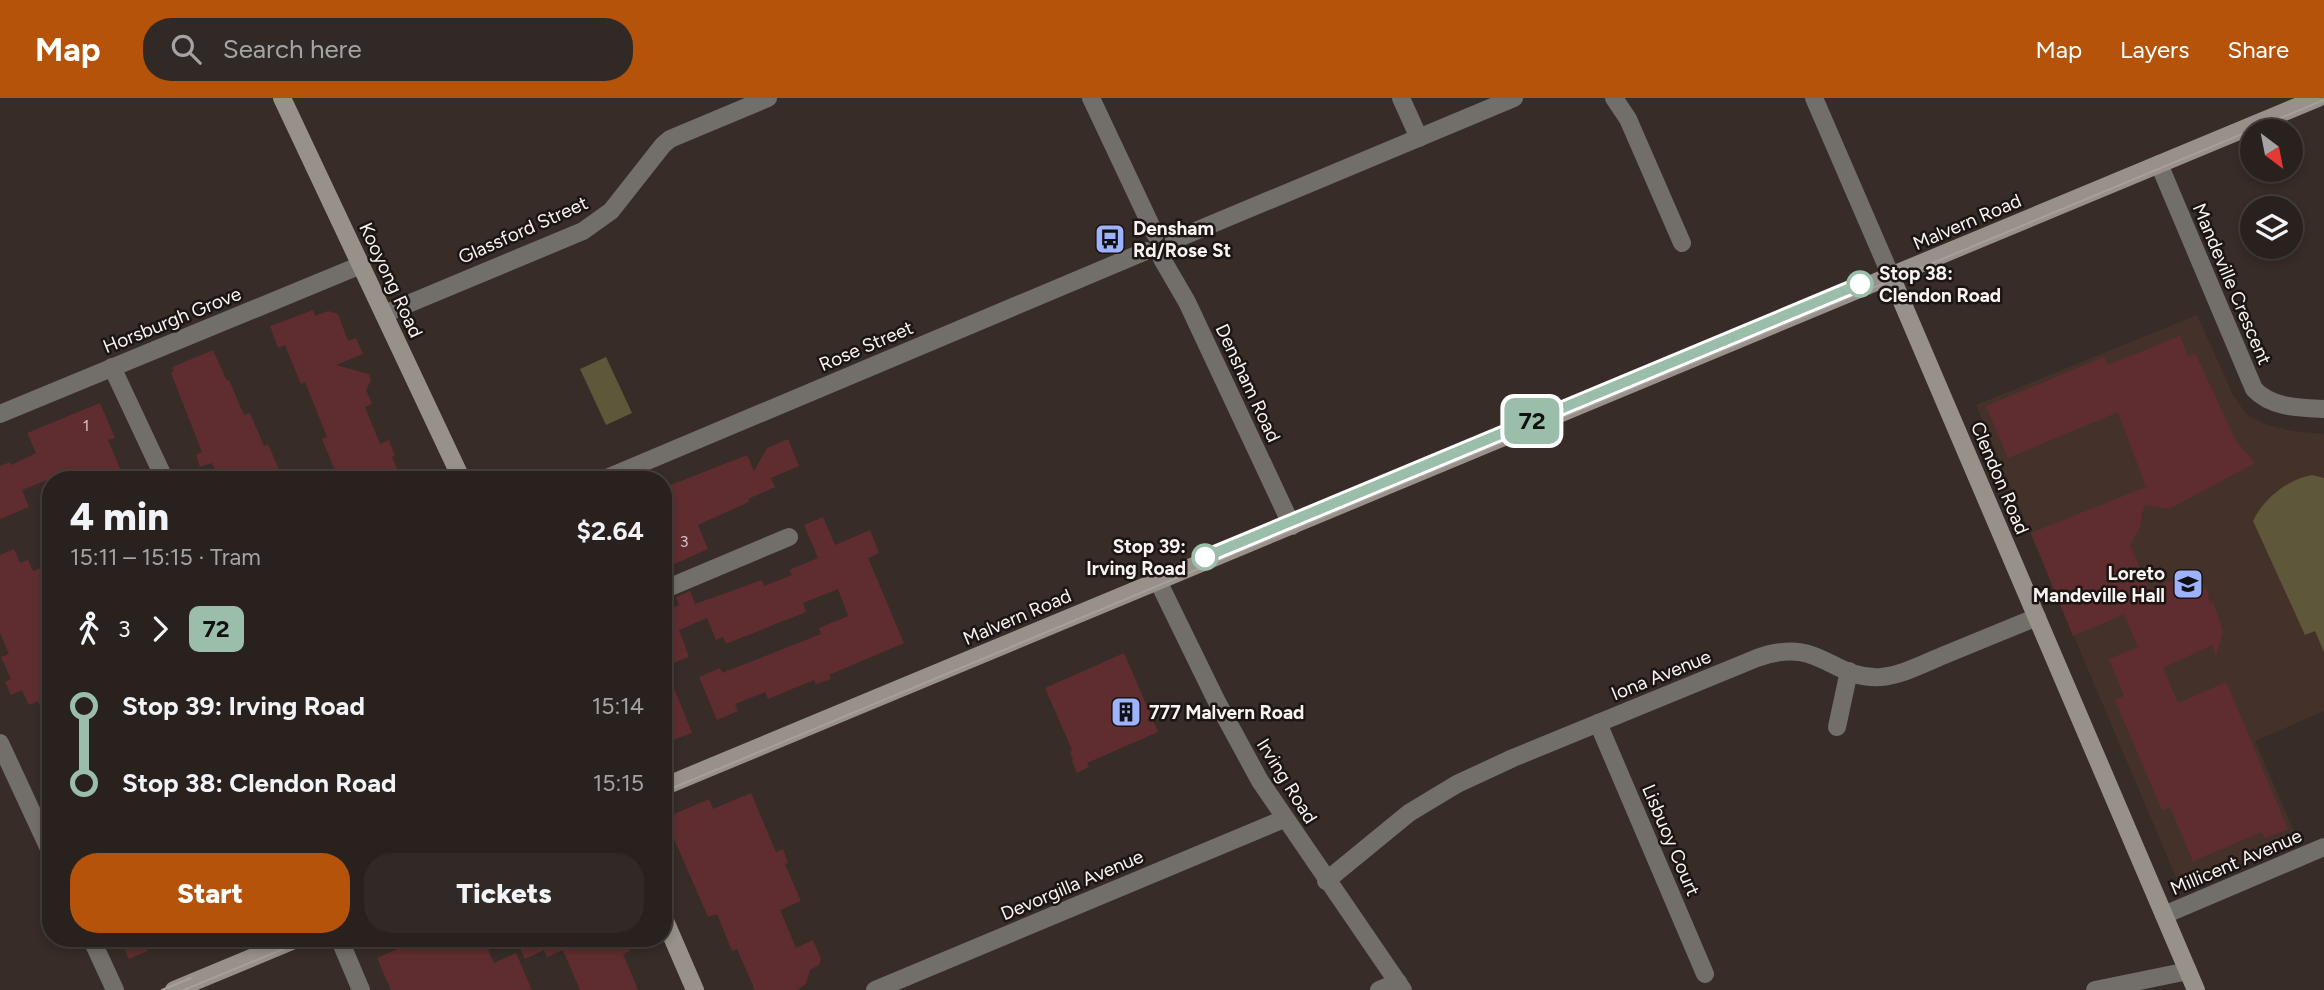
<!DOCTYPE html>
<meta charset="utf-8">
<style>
body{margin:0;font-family:Figtree,sans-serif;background:#312926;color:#f1f3f6;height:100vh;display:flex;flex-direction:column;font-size:26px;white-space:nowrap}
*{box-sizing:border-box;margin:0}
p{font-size:23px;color:#a5a3a4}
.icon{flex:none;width:38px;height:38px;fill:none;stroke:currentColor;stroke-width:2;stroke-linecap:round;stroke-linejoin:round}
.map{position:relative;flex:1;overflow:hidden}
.side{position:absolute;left:42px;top:373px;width:630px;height:476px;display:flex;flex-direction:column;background:#29211d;border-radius:28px;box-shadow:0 4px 10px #0003,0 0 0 2px #453e3b}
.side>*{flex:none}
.badge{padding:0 14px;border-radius:10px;font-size:24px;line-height:46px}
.needle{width:46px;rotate:148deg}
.fabs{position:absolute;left:2240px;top:21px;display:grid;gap:14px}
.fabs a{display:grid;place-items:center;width:63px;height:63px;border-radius:50%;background:#29211d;box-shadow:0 4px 10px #0003,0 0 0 2px #453e3b;font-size:35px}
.map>.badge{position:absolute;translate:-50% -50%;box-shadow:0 0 0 4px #fff}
.legs{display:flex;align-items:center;gap:10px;height:77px;padding:0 28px;font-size:23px}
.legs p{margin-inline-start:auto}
.overview{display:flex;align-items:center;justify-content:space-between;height:119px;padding:0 28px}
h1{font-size:38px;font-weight:800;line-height:52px}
.primary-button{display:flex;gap:14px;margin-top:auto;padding:14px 28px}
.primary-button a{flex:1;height:80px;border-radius:28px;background:#b45309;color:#fff;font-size:28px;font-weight:800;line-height:80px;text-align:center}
.primary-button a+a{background:#312926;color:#f1f3f6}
ul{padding:0 28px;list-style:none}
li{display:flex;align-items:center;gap:24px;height:77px;font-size:26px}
li i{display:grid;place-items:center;width:10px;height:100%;margin:0 9px;background:currentColor}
li i::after{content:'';width:18px;height:18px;margin:-9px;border:5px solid;border-radius:50%;background:#29211d}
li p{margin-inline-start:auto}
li:first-child i{background:linear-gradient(#0000 50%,currentColor 0)}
li:last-child i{background:linear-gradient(currentColor 50%,#0000 0)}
header{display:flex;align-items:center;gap:42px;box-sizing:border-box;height:98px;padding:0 35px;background:#b45309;color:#fff}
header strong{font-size:33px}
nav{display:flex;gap:38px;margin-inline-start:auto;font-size:24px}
.search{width:490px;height:63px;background:#312926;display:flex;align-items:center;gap:18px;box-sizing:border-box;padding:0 24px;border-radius:28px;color:#a5a3a4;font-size:26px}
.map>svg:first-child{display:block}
</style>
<header>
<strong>Map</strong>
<div class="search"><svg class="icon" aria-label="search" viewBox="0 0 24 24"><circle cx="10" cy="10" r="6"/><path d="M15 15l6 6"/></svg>Search here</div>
<nav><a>Map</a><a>Layers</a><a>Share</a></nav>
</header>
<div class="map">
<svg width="2324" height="892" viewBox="0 0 2324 892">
<rect width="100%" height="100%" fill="#372c27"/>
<!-- built -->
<path fill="#44322a" d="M2197,217L2233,297L2247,317L2264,326L2292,333L2324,336V613L2255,643L2296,738L2185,787L2178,784L1976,307Z"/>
<!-- green -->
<g fill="#5e5739">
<path d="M606,259L632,315L606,327L580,271Z"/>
<path d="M2312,377L2324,380V554L2315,533L2305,537L2253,423C2263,401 2288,381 2312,377Z"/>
</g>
<!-- building -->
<g fill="#5f2d30">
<path d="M313,212L315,218L328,213L338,216L348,243L356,240L363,256L336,267L369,276L371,282L366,292L372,306L365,309L380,346L389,342L395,358L392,359L402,382H339L322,341L327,339L305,284L301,286L285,247L278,250L270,228Z"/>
<path d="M2180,238L2188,259L2195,255L2236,343L2255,365L2169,411L2144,407L2140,429L2130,447L2149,492L2193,474L2197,484L2203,486L2207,492L2210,506L2213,504L2223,533L2216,558L2212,547L2163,570L2178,605L2226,584L2288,731L2265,740L2262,734L2193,763L2170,709L2162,712L2115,602L2124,598L2109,561L2138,549L2124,516L2073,538L2031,435L2146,389L2118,314L2008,360L1986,308L2104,259L2108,267Z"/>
<path d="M213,252L227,283L229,282L244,317L250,315L264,348L268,346L281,376L269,382H219L212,365L200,369L196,357L202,354L171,275L174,273L172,269Z"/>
<path d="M100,305L115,340L108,342L125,382H47L22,392L29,409L0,421V368L10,364L11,367L36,355L27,335Z"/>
<path d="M788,341L799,368L771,380L775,389L748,401L749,404L698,427L708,451L672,467L663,446V390L747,357L754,373L767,350Z"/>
<path d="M823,419L835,447L870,432L879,455L868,460L904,545L829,577L831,581L816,586L814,582L768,601L765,594L735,606L738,613L717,622L699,579L720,570L722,575L821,536L819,530L848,518L838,491L803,505L806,514L726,546L723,539L716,542L707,520L679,532L689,559L665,568L692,635L670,643L667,635L663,637V514L679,507L676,499L690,493L695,506L762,482L764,488L792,477L789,472L818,460L804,427Z"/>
<path d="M14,451L20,465L28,462L33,473L51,466V633L38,603L29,607L22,592L11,597L5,584L11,581L1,559L9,556L0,535V457Z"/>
<path d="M1124,555L1158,634L1087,665L1089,669L1077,675L1072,663L1073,662L1070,654L1072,652L1045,590Z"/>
<path d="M751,695L776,754L783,751L788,765L785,766L801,803L780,812L796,850L813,842L821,861L819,867L810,872L806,886L797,892H755L737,851L732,853L717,816L708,819L665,720L709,701L713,711Z"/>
<path d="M120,840H143L148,853L129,861Z"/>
<path d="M423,840H483L494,865L516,855L532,892H391L377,860Z"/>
<path d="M520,840H625L630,853L623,856L638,892H580L563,852L547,859L544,852L525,861L518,846L522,844Z"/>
</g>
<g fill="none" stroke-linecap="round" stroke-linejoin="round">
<!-- street -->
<g stroke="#726e69" stroke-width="18">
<path d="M1091,0L1155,136"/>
<path d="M1401,0L1419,40"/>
<path d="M1614,0L1628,21L1682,145"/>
<path d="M1814,0L1891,178"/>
<path d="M2159,66L2254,291C2271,310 2301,310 2324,311"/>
<path d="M1174,142L1514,0"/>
<path d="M1162,161L1187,204L1292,428"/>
<path d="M384,216L583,133L611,113L663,47L670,41L768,0"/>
<path d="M112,269L165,382"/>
<path d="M0,316L361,167"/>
<path d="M602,382L1146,153"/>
<path d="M1158,483L1216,602L1260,683L1403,892"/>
<path d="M663,492L789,439"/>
<path d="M1598,625L1705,876"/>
<path d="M1837,629L1849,573"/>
<path d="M0,645L51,755"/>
<path d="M1326,783L1409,715L1457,686L1513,660L1757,560C1821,537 1830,582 1881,579C1902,577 1923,566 1942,558C1974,545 2005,532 2037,519"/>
<path d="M2164,817L2324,749"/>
<path d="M91,840L115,892"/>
<path d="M339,840L361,892"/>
<path d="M875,892L1284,721"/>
<path d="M1379,892L1398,884"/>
<path d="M2095,892L2188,873"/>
</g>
<!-- secondary -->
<g stroke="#98918a" stroke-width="18">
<path d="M282,0L462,382"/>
<path d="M1891,178L2196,892"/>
<path d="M663,689L2318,0"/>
<path d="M663,818L695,892"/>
<path d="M174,892L299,840"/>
</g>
<!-- tram -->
<g stroke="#a89e9a" stroke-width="2">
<path d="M663,694L2324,2"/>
<path d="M162,892L191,880"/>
<path d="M184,892L310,840"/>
</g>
</g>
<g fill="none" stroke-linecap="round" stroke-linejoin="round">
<!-- line-1 casing -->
<g stroke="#fff" stroke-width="16">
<path id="line-1" d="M1205,459L1860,186"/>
</g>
<!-- line-1 -->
<use href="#line-1" stroke="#9abeaa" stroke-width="10"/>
</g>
<!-- icons -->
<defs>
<g id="bus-square" transform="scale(1.575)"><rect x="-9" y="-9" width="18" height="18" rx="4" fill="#9eb3fd" stroke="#1b1513"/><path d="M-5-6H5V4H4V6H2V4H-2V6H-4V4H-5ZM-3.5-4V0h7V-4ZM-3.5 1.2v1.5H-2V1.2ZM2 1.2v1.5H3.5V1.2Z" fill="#111"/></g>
<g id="school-square" transform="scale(1.575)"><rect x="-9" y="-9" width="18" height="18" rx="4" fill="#9eb3fd" stroke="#1b1513"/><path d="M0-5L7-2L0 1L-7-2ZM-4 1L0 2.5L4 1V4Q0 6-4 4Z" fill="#111"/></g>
<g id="building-square" transform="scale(1.575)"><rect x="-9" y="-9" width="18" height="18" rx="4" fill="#9eb3fd" stroke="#1b1513"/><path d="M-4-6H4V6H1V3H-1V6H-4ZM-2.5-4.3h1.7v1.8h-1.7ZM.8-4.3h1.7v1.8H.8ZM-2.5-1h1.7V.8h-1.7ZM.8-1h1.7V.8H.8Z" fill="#111"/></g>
</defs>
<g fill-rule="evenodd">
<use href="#bus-square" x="1110" y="141"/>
<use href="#school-square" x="2188" y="486"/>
<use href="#building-square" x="1126" y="614"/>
</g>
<!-- markers -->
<g fill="#fff" stroke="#9abeaa" stroke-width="3.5">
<circle cx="1860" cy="186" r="12"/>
<circle cx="1205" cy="459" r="12"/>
</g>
<g text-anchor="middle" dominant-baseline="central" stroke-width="5" stroke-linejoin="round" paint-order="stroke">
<!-- number labels -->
<g font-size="16" fill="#d4c2c0">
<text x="86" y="327">1</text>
<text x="684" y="443">3</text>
</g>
<!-- street labels -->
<g font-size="19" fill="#fbf3f0" stroke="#1b1513">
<text transform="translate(1967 124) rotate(-23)">Malvern Road</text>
<text transform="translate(523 132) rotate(-24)">Glassford Street</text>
<text transform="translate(391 182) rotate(65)">Kooyong Road</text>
<text transform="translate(2232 186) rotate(67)">Mandeville Crescent</text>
<text transform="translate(172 222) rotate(-22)">Horsburgh Grove</text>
<text transform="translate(866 248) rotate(-23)">Rose Street</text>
<text transform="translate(1248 285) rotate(65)">Densham Road</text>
<text transform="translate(2000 380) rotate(67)">Clendon Road</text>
<text transform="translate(1017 519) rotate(-23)">Malvern Road</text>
<text transform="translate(1661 577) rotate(-22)">Iona Avenue</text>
<text transform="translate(1287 683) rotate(58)">Irving Road</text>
<text transform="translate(1671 742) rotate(67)">Lisbuoy Court</text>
<text transform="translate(2236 764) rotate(-23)">Millicent Avenue</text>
<text transform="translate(1072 787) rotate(-23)">Devorgilla Avenue</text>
</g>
<!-- poi labels -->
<g font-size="19" font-weight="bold" fill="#fbf3f0" stroke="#1b1513" text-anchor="start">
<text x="1133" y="130">Densham<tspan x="1133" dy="22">Rd/Rose St</tspan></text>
<text x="2165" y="475" text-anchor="end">Loreto<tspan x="2165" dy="22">Mandeville Hall</tspan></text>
<text x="1149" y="614">777 Malvern Road</text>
</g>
<!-- stop labels -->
<g font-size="19" font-weight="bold" fill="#fbf3f0" stroke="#1b1513" text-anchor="start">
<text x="1879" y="175">Stop 38:<tspan x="1879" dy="22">Clendon Road</tspan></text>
<text x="1186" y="448" text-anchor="end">Stop 39:<tspan x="1186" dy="22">Irving Road</tspan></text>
</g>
</g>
</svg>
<div class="fabs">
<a><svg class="needle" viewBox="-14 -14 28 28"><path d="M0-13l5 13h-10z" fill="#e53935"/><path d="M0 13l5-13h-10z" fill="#a5a3a4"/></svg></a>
<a><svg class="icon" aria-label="layers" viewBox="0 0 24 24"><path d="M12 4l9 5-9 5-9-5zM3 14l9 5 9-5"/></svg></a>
</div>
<b class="badge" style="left:1532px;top:323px;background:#9abeaa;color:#111">72</b>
<section class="side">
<div class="overview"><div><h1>4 min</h1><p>15:11 – 15:15 · Tram</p></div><b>$2.64</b></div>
<div class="legs"><svg class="icon" aria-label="walk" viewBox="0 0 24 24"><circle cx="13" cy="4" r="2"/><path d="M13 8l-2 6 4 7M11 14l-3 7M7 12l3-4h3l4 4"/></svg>3<svg class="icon" aria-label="forward" viewBox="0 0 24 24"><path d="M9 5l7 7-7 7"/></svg><b class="badge" style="background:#9abeaa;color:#111">72</b></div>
<ul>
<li><i style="color:#9abeaa"></i><b>Stop 39: Irving Road</b><p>15:14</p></li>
<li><i style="color:#9abeaa"></i><b>Stop 38: Clendon Road</b><p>15:15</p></li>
</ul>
<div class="primary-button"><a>Start</a><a>Tickets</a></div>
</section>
</div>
